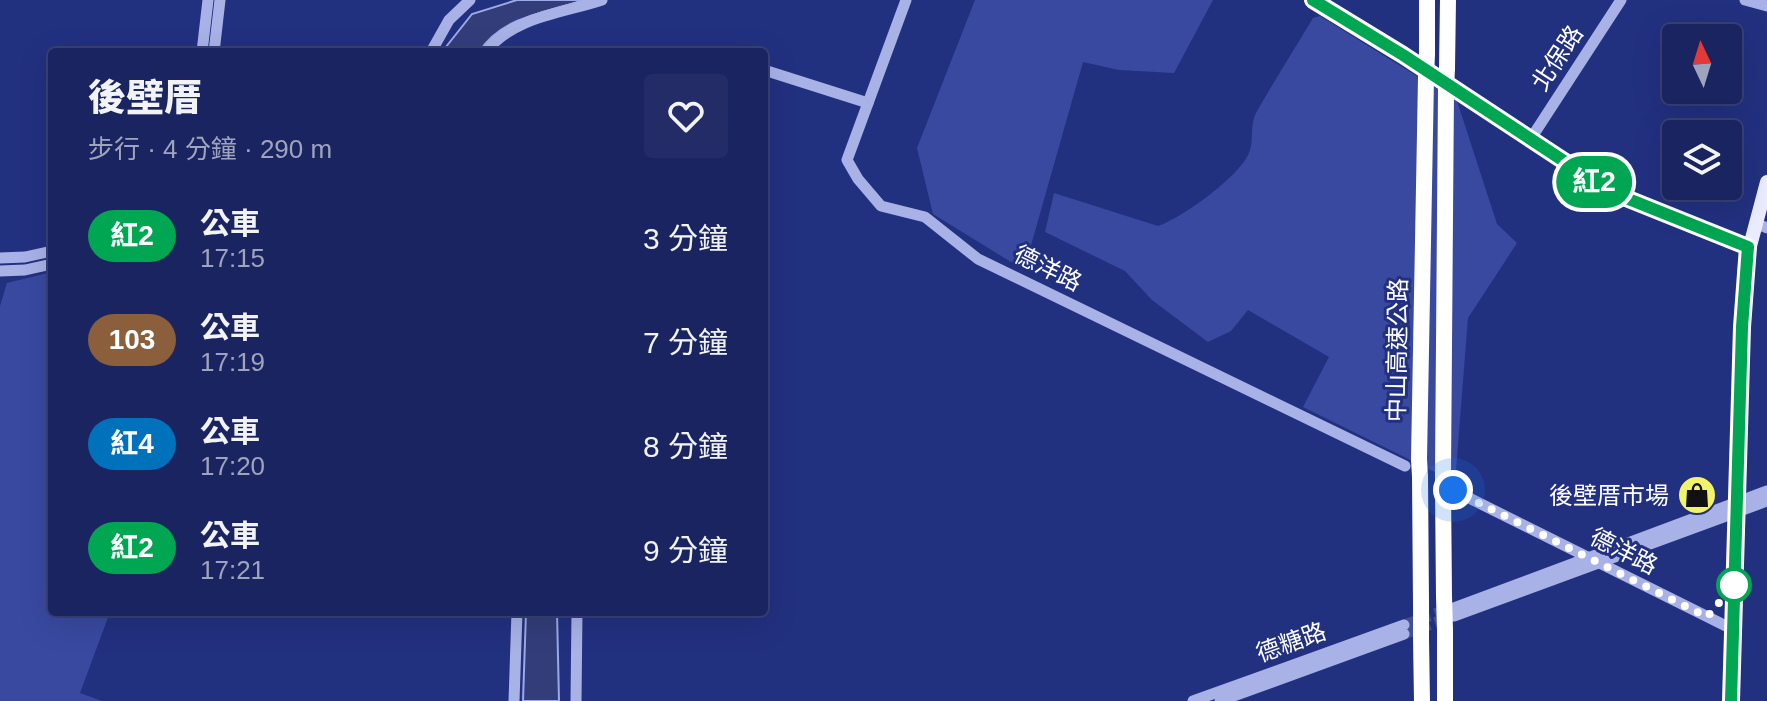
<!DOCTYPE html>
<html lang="zh-TW">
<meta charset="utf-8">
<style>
body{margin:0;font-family:Arial,"Noto Sans TC",sans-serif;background:#232c66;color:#f1f3f6;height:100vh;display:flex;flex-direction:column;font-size:30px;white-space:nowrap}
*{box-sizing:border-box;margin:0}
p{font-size:26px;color:#9fa4bd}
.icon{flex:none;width:44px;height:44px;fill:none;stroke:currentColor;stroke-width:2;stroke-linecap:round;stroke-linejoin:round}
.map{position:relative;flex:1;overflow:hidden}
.side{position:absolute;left:48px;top:48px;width:720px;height:568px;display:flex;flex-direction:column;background:#1a2460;border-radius:8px;box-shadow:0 8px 32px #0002,0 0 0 2px #384175}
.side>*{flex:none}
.badge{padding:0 16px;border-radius:26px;font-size:28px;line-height:52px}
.needle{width:52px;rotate:356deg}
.tools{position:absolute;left:1662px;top:24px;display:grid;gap:16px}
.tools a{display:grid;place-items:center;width:80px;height:80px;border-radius:8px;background:#1a2460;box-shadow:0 8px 32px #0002,0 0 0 2px #384175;font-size:40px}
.you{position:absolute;width:40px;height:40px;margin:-20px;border:6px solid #fff;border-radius:50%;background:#1a73e8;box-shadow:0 0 0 12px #1a73e833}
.map>.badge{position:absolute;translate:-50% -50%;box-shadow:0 0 0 4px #fff}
.round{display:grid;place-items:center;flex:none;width:84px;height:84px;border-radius:8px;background:#232c66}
.overview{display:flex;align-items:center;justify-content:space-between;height:136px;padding:0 40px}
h1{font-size:38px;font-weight:800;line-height:60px}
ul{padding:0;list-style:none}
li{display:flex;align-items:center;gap:24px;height:104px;padding:0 40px}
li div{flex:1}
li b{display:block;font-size:30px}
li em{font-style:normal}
li .badge{min-width:88px;font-weight:700;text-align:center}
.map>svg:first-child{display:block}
</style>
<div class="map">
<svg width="1767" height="701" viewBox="0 0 1767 701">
<rect width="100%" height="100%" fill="#223080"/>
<!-- green -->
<g fill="#3949a0">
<path d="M975,0H1213L1174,73L1119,70L1083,62L1024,270L933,214L917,148Z"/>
<path d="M1320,16L1457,101L1497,224L1517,243L1468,318L1455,482L1303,407L1329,357L1248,310L1231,331L1208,342L1152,300L1125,271L1045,232L1054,193L1158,226C1182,218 1237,178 1248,155C1255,142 1249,126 1256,113C1274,81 1294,50 1313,18Z"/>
<path d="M52,272V612H110L80,693L102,701H0V306L7,283Z"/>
</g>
<!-- water -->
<g fill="#333d7a" stroke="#9ba9e8" stroke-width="2">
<path d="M517,0H584C546,13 502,16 479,52H442L472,14Z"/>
<path d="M526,612H557L559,701H523Z"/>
</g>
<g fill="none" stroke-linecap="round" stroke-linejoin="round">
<!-- minor-tunnel -->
<g stroke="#434f93" stroke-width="11" stroke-dasharray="11 5.5" stroke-linecap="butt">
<path d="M1411,60L1462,94"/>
<path d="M1404,625L1449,609"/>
<path d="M1404,634L1448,618"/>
</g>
<!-- minor -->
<g stroke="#a8b2e7" stroke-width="11">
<path d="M906,0L847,160L858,179L881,206L925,217L978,259L1405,466"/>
<path d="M1313,0L1411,60"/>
<path d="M1745,0L1767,6"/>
<path d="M202,52L208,0"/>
<path d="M214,52L220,0"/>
<path d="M431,52L449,20L470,0"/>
<path d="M486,52C512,17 563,13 602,0"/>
<path d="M764,70L868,103"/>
<path d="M1462,94L1611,192L1640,206L1748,247"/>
<path d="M1530,140L1621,0"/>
<path d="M1755,223L1767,228"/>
<path d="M0,258L25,257L52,251"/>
<path d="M0,271L25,270L52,264"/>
<path d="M1453,490L1732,629"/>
<path d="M1454,608L1767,491"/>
<path d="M1454,616L1767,501"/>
<path d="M514,701L517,612"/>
<path d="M576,701L577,612"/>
<path d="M1193,701L1404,625"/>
<path d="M1220,701L1404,634"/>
</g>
<!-- major -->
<path stroke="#eaecfd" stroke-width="14" d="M1731,701L1745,265L1767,182"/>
<!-- highway -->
<g stroke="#fff" stroke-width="16">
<path d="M1427,54V0"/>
<path d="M1447,68L1448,0"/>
<path d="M1419,459L1426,78"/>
<path d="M1443,472L1446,90"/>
<path d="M1420,477L1421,604"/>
<path d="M1443,489L1444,596"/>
<path d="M1445,630V701"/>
<path d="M1421,638L1422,701"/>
</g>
<!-- highway-bridge -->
<g stroke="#fff" stroke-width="16">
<path d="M1426,78L1427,54"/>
<path d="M1446,90L1447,68"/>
<path d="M1419,459L1420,477"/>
<path d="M1443,472V489"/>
<path d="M1444,596L1445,630"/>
<path d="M1421,604V638"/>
</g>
</g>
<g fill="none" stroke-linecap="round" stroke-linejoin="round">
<!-- line casing -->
<g stroke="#fff" stroke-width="18">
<path id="line" d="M1313,0L1403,55L1611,192L1748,247L1742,327L1731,701"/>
</g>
<!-- line -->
<use href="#line" stroke="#00a651" stroke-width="12"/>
<!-- walk -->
<path stroke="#fff" stroke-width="8" stroke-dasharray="0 14.4" d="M1453,490L1707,617L1734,585"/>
</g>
<!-- icons -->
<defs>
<g id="shop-disc" transform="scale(2)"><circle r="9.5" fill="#f3f369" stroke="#223080"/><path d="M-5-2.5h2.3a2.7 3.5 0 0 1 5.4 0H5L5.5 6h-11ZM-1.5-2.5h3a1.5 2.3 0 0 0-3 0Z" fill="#111"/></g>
</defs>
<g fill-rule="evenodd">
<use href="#shop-disc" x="1697" y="495"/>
</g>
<!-- markers -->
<circle fill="#fff" stroke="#00a651" stroke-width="4" cx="1734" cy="585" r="16"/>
<g text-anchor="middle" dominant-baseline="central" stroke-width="6" stroke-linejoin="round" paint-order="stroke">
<!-- street labels -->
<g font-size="24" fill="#fff" stroke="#223080">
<text transform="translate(1557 58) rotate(-57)">北保路</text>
<text transform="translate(1048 268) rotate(26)">德洋路</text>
<text transform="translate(1397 350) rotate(-89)">中山高速公路</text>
<text transform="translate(1624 551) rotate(27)">德洋路</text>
<text transform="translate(1291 642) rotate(-20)">德糖路</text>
</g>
<!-- poi labels -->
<g font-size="24" fill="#fff" stroke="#223080" text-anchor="end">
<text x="1669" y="495">後壁厝市場</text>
</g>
</g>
</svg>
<div class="tools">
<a><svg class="needle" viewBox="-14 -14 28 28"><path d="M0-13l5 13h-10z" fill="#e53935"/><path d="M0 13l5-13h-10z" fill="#9fa4bd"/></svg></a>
<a><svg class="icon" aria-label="layers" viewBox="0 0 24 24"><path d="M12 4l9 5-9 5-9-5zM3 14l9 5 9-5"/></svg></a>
</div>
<div class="you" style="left:1453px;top:490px"></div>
<b class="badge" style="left:1594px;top:182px;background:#00a651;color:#fff">紅2</b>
<section class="side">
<div class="overview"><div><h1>後壁厝</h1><p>步行 · 4 分鐘 · 290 m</p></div><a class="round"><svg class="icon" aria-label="heart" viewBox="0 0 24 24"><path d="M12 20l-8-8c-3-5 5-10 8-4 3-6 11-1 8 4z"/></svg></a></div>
<ul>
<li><span class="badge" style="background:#00a651;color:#fff">紅2</span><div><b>公車</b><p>17:15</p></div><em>3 分鐘</em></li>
<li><span class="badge" style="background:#8b5e3c;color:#fff">103</span><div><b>公車</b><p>17:19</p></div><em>7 分鐘</em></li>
<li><span class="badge" style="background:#0072bc;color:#fff">紅4</span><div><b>公車</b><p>17:20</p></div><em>8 分鐘</em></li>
<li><span class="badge" style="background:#00a651;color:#fff">紅2</span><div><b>公車</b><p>17:21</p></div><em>9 分鐘</em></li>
</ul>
</section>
</div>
